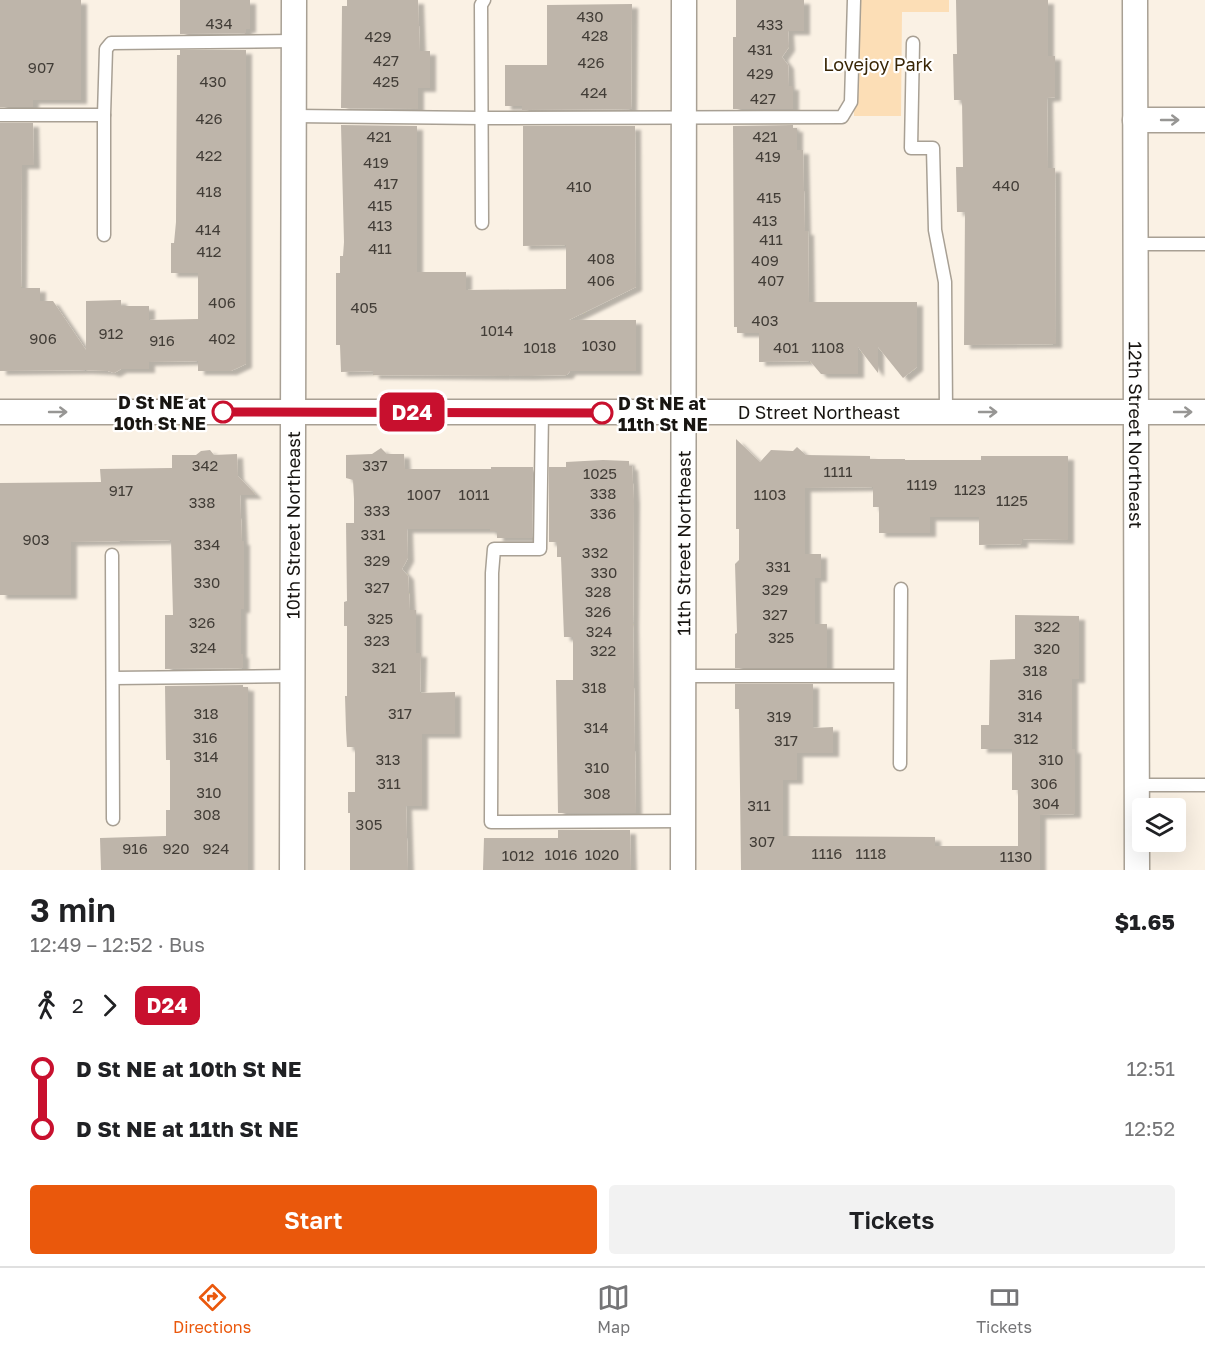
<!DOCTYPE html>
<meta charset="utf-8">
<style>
body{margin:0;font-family:"Golos Text",sans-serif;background:#f2f2f2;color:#202124;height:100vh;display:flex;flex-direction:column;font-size:22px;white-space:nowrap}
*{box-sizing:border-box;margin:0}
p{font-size:20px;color:#757577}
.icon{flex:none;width:33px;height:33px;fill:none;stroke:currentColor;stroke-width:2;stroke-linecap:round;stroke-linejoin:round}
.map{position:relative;height:870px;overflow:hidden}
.details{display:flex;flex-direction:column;background:#fff;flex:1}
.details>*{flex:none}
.badge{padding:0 12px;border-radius:9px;font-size:21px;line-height:39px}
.fabs{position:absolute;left:1132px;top:798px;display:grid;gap:12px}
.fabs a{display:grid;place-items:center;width:54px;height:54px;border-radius:6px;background:#fff;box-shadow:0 6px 24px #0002;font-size:30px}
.map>.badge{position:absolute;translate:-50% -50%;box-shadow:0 0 0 3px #fff}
.legs{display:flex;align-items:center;gap:9px;height:66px;padding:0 30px;font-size:20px}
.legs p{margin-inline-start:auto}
.headline{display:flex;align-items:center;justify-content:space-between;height:102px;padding:0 30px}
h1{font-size:33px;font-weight:600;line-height:45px}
.cta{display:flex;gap:12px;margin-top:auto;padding:12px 30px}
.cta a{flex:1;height:69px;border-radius:6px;background:#ea580c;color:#fff;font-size:24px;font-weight:600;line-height:69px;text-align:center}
.cta a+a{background:#f2f2f2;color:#202124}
ul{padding:0 30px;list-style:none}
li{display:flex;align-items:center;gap:21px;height:60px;font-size:22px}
li i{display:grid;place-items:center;width:9px;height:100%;margin:0 8px;background:currentColor}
li i::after{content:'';width:15px;height:15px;margin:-8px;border:4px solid;border-radius:50%;background:#fff}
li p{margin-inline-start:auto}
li:first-child i{background:linear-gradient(#0000 50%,currentColor 0)}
li:last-child i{background:linear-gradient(currentColor 50%,#0000 0)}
.tabs{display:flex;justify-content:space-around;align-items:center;height:84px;border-top:2px solid #e0e0e0;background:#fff;font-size:16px;color:#757577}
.tabs a{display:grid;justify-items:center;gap:3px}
.tabs .selected{color:#ea580c}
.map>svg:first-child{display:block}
</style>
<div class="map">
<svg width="1205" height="870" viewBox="0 0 1205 870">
<defs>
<filter id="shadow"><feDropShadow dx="6" dy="4" stdDeviation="1.5" flood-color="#0004"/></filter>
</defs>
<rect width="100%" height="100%" fill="#faf1e4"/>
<!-- green -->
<path fill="#fcdeb6" d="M855,0H949V12H902L901,116H854Z"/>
<!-- building -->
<g fill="#beb5aa" filter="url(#shadow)">
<path d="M0,0H81V100H33V107H0Z"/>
<path d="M180,0H250V29H246V33L180,34Z"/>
<path d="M347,0H418L420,51H430V88H418V109L341,108L342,6H347Z"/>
<path d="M736,0H804V31H788L789,47L782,57L788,65L789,86H793V109H733V37H736Z"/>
<path d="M956,0H1048V56H1055V97L1047,98L1048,168H1055L1056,344L964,345L965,212H957L956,167H963L962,100H954L953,54H957Z"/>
<path d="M632,4L631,109L522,110V106H505V65H547V5Z"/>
<path d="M180,50H246V364L231,371H198V361L149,362V369H121L114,373L108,371L86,370L0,371V123H33L34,165H22L21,288H40V301H53L86,350V301L121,300V306H149V320L198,319V273H171V243H174L176,222L177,55H180Z"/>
<path d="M341,125L417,126V272H466V290L566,289V245L523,246V126H635L636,287L569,320H636V371H570L567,375L529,376L373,375V371L341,372L340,345H336V273H340V256H343L344,242Z"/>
<path d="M793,125V128H797V150H803L805,231H808L809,302H917V367L903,378L878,347V373L858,347V374H821L810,361L759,362V333H737V327H734L733,126Z"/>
<path d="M736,439L760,462L771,450L793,451L797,447L806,455L870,456V459H905V460H981V456H1068V540L1022,539V544L979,545V517H930V533H879V507H873V487L805,488V554H821V578H815V624H827V668H735V634L737,633L735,564L739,560V529H736Z"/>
<path d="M381,448L387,454H404L405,469H491V467H533L532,538H497V531H490V529H407L408,558L402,569L408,576L410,610H416V653H421L420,693L455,692V734H422V806H406L408,870H350V813H348V792H355V747H347L346,730L345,696H347V626H344V602L347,601L346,523H354V499L353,480L346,478V455L372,454Z"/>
<path d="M210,450L214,455L237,454L238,476L256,495H240L242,541H244V609H241V654H243V668L165,669V615H173L171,540L71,542V595H0V483L101,482L100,469L172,468V455H196L201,451Z"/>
<path d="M603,460L629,461V466H632L634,500L633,624L636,813H558L556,680H573V637H564L561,557H557V542H549V467H566V462Z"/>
<path d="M1015,615L1079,616V679H1072V749H1075V814L1040,815V870H741L739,709H735V684H813V728L833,727V753H797V780H783V836L935,837V846H1018V790H1012V749H981V725H989L990,660L1015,659Z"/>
<path d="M243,685V687H248V870H101L100,838L166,836V810H170V760H166L165,686Z"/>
<path d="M558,830H630L631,870H483L484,838H558Z"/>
</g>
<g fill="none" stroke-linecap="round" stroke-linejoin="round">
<!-- lane casing -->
<g stroke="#a8a094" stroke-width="15">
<g id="lane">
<path d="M913,43L911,148H933L935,230L945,282L946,412"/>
<path d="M0,115H104"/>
<path d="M293,116L482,118L842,117L851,102L854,0"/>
<path d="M482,223L481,5L484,0"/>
<path d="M104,235V115L106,49L111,43L293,41"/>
<path d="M1136,244H1205"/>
<path d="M542,412L540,549H494L492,573L491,822L683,821"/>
<path d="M112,555L113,819"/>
<path d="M683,676H900"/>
<path d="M113,678L292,676"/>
<path d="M900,764L901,589"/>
<path d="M1136,785H1205"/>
</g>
</g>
<!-- street casing -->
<g stroke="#a8a094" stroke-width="27">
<g id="street">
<path id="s1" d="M1135,0L1137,870"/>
<path d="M1135,120H1205"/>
<path id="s2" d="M0,412H1205"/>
<path id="s3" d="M292,870L294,0"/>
<path id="s4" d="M683,870L684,0"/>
</g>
</g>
<!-- lane -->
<use href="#lane" stroke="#fff" stroke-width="12"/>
<!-- street -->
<use href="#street" stroke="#fff" stroke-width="24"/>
</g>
<!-- one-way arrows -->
<defs><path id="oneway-shaft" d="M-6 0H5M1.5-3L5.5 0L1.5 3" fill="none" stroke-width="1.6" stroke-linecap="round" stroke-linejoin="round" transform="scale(1.5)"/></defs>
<g stroke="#979694">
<use href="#oneway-shaft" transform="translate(1170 120)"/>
<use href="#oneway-shaft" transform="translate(58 412)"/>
<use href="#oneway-shaft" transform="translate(988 412)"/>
<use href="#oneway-shaft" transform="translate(1183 412)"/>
</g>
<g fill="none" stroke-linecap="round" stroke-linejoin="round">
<!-- line-1 casing -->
<g stroke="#fff" stroke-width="14">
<path id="line-1" d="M223,412L602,413"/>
</g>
<!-- line-1 -->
<use href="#line-1" stroke="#c8102e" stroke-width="9"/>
</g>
<!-- markers -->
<g fill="#fff" stroke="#c8102e" stroke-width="3">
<circle cx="223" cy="412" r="10"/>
<circle cx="602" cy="413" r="10"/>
</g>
<g text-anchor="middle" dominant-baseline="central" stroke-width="4.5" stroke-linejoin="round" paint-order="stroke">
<!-- number labels -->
<g font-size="15" fill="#423d37">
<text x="590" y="16">430</text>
<text x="219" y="23">434</text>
<text x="770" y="24">433</text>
<text x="595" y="35">428</text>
<text x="378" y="36">429</text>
<text x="760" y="49">431</text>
<text x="386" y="60">427</text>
<text x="591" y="62">426</text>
<text x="41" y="67">907</text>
<text x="760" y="73">429</text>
<text x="213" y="81">430</text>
<text x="386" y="81">425</text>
<text x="594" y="92">424</text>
<text x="763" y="98">427</text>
<text x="209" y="118">426</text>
<text x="379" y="136">421</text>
<text x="765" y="136">421</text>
<text x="209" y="155">422</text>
<text x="768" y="156">419</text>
<text x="376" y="162">419</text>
<text x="386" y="183">417</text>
<text x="1006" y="185">440</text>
<text x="579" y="186">410</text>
<text x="209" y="191">418</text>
<text x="769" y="197">415</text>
<text x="380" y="205">415</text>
<text x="765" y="220">413</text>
<text x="380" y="225">413</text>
<text x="208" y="229">414</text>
<text x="771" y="239">411</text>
<text x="380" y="248">411</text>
<text x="209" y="251">412</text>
<text x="601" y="258">408</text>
<text x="765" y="260">409</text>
<text x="601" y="280">406</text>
<text x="771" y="280">407</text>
<text x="222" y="302">406</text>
<text x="364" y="307">405</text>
<text x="765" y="320">403</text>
<text x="497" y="330">1014</text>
<text x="111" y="333">912</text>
<text x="43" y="338">906</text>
<text x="222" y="338">402</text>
<text x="162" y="340">916</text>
<text x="599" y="345">1030</text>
<text x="540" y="347">1018</text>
<text x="786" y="347">401</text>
<text x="828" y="347">1108</text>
<text x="205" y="465">342</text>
<text x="375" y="465">337</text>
<text x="838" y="471">1111</text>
<text x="600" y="473">1025</text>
<text x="922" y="484">1119</text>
<text x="970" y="489">1123</text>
<text x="121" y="490">917</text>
<text x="603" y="493">338</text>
<text x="424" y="494">1007</text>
<text x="474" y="494">1011</text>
<text x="770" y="494">1103</text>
<text x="1012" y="500">1125</text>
<text x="202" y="502">338</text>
<text x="377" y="510">333</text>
<text x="603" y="513">336</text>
<text x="373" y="534">331</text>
<text x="36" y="539">903</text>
<text x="207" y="544">334</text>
<text x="595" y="552">332</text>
<text x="377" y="560">329</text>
<text x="778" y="566">331</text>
<text x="604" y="572">330</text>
<text x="207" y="582">330</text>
<text x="377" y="587">327</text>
<text x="775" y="589">329</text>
<text x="598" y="591">328</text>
<text x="598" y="611">326</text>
<text x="775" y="614">327</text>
<text x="380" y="618">325</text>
<text x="202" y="622">326</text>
<text x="1047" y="626">322</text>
<text x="599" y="631">324</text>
<text x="781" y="637">325</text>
<text x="377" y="640">323</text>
<text x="203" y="647">324</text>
<text x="1047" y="648">320</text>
<text x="603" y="650">322</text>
<text x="384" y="667">321</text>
<text x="1035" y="670">318</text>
<text x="594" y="687">318</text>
<text x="1030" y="694">316</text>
<text x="206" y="713">318</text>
<text x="400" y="713">317</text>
<text x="779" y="716">319</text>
<text x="1030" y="716">314</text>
<text x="596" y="727">314</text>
<text x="205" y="737">316</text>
<text x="1026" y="738">312</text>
<text x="786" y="740">317</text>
<text x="206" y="756">314</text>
<text x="388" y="759">313</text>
<text x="1051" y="759">310</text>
<text x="597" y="767">310</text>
<text x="389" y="783">311</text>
<text x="1044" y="783">306</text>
<text x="209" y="792">310</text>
<text x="597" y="793">308</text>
<text x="1046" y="803">304</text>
<text x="759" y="805">311</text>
<text x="207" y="814">308</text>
<text x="369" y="824">305</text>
<text x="762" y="841">307</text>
<text x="135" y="848">916</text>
<text x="176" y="848">920</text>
<text x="216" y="848">924</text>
<text x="827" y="853">1116</text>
<text x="871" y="853">1118</text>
<text x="561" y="854">1016</text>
<text x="602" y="854">1020</text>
<text x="518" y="855">1012</text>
<text x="1016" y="856">1130</text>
</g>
<!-- park labels -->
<g font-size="18" fill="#392606" stroke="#fff">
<text x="878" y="64">Lovejoy Park</text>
</g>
<!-- stop labels -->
<g font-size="18" font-weight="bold" fill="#181511" stroke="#fff" text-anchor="end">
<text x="206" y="402">D St NE at<tspan x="206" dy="21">10th St NE</tspan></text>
<text x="618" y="403" text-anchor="start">D St NE at<tspan x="618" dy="21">11th St NE</tspan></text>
</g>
<!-- street labels -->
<g font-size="18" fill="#181511" stroke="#fff">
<text stroke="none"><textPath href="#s2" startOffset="819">D Street Northeast</textPath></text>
<text stroke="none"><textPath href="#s1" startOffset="435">12th Street Northeast</textPath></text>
<text stroke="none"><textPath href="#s3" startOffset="345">10th Street Northeast</textPath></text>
<text stroke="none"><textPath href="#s4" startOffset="327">11th Street Northeast</textPath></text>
</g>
</g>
</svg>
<div class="fabs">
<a><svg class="icon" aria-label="layers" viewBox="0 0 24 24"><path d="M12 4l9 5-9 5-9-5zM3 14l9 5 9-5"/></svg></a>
</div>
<b class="badge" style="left:412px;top:412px;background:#c8102e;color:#fff">D24</b>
</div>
<section class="details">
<div class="headline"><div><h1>3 min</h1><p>12:49 – 12:52 · Bus</p></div><b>$1.65</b></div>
<div class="legs"><svg class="icon" aria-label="walk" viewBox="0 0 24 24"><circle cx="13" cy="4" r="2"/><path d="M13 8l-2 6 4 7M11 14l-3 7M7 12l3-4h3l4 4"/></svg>2<svg class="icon" aria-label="forward" viewBox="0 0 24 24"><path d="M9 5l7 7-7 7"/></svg><b class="badge" style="background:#c8102e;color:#fff">D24</b></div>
<ul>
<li><i style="color:#c8102e"></i><b>D St NE at 10th St NE</b><p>12:51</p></li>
<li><i style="color:#c8102e"></i><b>D St NE at 11th St NE</b><p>12:52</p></li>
</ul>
<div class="cta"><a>Start</a><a>Tickets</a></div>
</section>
<nav class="tabs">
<a class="selected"><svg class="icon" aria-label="directions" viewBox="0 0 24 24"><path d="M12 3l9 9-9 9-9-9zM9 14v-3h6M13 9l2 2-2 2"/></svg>Directions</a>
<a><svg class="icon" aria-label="map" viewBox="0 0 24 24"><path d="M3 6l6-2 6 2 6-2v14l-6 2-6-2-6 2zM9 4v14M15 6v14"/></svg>Map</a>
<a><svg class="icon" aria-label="tickets" viewBox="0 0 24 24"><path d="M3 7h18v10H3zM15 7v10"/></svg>Tickets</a>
</nav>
